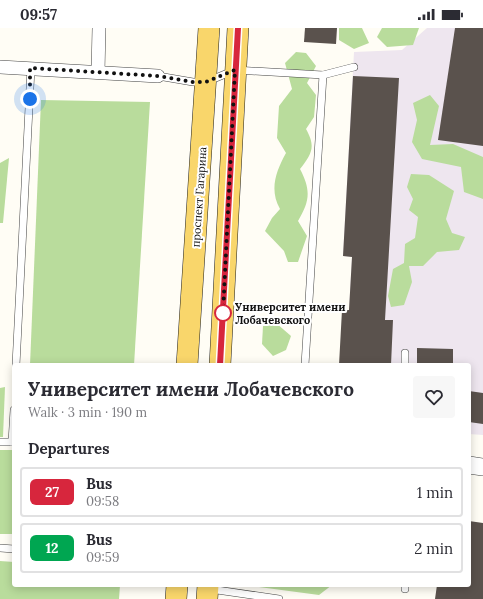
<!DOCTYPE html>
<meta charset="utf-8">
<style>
body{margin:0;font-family:Lora,serif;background:#f7f7f7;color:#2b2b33;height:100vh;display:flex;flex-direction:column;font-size:15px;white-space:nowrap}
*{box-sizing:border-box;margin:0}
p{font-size:13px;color:#7c7c81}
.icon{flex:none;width:22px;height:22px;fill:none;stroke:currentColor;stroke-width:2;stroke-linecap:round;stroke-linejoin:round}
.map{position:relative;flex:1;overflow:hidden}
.sheet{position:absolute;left:12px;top:335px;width:459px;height:224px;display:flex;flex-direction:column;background:#fff;border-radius:4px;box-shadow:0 2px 10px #0003}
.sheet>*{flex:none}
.badge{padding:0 8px;border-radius:6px;font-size:14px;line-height:26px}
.you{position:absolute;width:20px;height:20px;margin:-10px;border:3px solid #fff;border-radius:50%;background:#1a73e8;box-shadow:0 0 0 6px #1a73e833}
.map>.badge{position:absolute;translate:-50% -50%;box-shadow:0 0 0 2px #fff}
h2{padding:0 16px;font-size:15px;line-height:36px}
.round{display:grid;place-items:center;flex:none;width:42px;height:42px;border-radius:4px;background:#f7f7f7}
.head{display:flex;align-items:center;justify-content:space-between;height:68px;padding:0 16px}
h1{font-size:19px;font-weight:700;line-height:30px}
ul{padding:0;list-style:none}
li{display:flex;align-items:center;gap:12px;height:50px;margin:0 8px 6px;padding:0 8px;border:2px solid #e1e1e2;border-radius:4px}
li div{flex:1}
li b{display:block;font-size:15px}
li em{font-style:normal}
li .badge{min-width:44px;font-weight:700;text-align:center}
.status{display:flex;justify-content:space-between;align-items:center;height:28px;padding:0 20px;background:#fff;direction:ltr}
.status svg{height:11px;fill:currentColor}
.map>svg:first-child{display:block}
</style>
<div class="status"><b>09:57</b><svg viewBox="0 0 49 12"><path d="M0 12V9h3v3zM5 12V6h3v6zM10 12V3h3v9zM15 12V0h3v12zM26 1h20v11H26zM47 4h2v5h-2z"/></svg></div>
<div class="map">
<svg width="483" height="571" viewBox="0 0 483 571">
<rect width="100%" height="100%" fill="#fffdf5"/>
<!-- industrial -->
<path fill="#eee6ef" d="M427,0H483V407L469,406V337H339L349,282L352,229L343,228L354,24L402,22Z"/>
<!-- forest -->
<g fill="#b9dc9c">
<path d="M339,0H362L369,15L354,21L339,12Z"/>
<path d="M382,0H419L413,17L387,19L377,9Z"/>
<path d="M296,24L306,25L316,38L307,55L316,67L314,89L306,101C316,119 312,125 300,141C311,162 310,173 298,193L307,208L298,234H288L284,223L265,203L272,190L280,181C269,162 276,143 286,125L277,110L279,78L292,61L285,35Z"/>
<path d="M430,67L439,78L430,117L453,116L483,129V171L464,164L461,139L422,131L412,114L417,92L413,75Z"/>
<path d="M41,72L150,74L134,337H30Z"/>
<path d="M9,130L3,195H0V135Z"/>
<path d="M411,146L429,147L454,163L446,191L452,205L465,209L459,222L437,224L423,238H409L412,254L404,277L391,279L388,268L393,241L404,235L405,216L415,210L418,189L409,182L413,171L407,159Z"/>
<path d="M276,295L291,308L286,322L273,328L262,316L263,298Z"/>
<path d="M5,359L3,409H0V360Z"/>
<rect x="0" y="422" width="14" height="84"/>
<path d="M0,533L14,534V557H120L119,571H0Z"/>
<path d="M256,557H332L319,567L259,559Z"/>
</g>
<!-- building -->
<g fill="#5a524d">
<path d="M305,0H337L336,16L304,14Z"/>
<path d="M455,0H483V118L438,112Z"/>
<path d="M353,48L399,50L385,292H393L391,337H339L342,282H349L352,229L343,228Z"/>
<path d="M417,320L453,321V337H417Z"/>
<path d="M469,363L483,365V396L469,394Z"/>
<path d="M469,493L483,495V571H435L437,557H469Z"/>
</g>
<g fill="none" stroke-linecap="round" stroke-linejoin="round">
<!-- service casing -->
<g stroke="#444" stroke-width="8">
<g id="service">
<path d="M158,48L193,54H206L235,42L323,47L354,39"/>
<path d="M16,337L31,40"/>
<path d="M305,337L323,47"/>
<path d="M405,337V325"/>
<path d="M0,414H14"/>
<path d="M12,414L14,382"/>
<path d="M0,520L14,521"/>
<path d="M210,561L279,571"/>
<path d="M405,561V557"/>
</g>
</g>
<!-- minor casing -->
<g stroke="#444" stroke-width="14">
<g id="minor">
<path d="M0,39L158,48"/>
<path d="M98,44L99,0"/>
</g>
</g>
<!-- tertiary casing -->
<g stroke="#444" stroke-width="18">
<path id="tertiary" d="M469,437L483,439"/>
</g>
<!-- primary casing -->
<g stroke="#222" stroke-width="22">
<g id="primary">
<path d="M187,337L209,0"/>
<path d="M220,337L238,0"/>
<path d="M176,571L177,557"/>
<path d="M207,571L208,557"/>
</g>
</g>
<!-- service -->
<use href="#service" stroke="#fff" stroke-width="7"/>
<!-- minor -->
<use href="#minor" stroke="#fff" stroke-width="13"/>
<!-- tertiary -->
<use href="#tertiary" stroke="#fff" stroke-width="17"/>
<!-- primary -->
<use href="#primary" stroke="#f9d66b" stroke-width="21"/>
</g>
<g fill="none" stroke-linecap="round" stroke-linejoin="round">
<!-- line casing -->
<g stroke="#fff" stroke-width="9">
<path id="line" d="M220,337L238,0"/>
</g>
<!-- line -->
<use href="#line" stroke="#d7263d" stroke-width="6"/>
<!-- walk -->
<path stroke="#111" stroke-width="4" stroke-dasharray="0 7.2" d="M30,71V40L158,48L193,54H206L235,42L223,285"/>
</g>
<!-- markers -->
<circle fill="#fff" stroke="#d7263d" stroke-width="2" cx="223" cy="285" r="8"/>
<g text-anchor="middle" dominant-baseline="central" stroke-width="4" stroke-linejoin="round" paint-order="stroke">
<!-- street labels -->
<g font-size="11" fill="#111" stroke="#fff">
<text transform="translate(199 169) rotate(-86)">проспект Гагарина</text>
</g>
<!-- stop labels -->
<g font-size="11" font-weight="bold" fill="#111" stroke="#fff" text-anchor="start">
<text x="235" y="279">Университет имени<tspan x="235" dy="13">Лобачевского</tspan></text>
</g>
</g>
</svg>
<div class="you" style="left:30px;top:71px"></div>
<section class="sheet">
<div class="head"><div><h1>Университет имени Лобачевского</h1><p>Walk · 3 min · 190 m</p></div><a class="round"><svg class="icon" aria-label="heart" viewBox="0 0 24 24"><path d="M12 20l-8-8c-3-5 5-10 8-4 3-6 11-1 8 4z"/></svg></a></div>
<h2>Departures</h2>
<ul>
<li><span class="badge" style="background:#d7263d;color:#fff">27</span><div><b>Bus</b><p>09:58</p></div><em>1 min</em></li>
<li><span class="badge" style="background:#00a651;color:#fff">12</span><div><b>Bus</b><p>09:59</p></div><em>2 min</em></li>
</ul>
</section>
</div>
